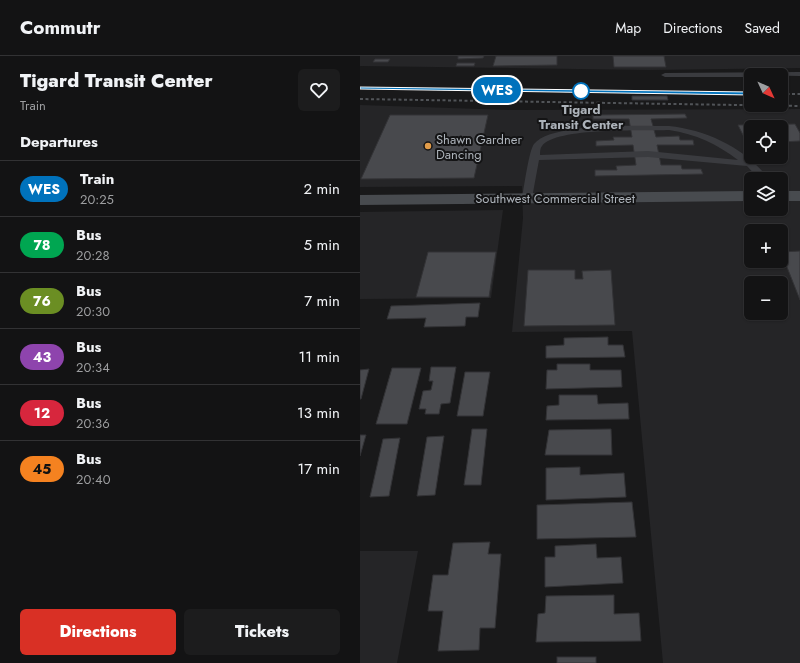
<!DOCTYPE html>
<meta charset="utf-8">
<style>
body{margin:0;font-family:Jost,sans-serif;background:#1c1c1d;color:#f1f3f6;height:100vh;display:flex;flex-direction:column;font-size:15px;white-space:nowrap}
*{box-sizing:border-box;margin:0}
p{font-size:13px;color:#9d9ea0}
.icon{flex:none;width:22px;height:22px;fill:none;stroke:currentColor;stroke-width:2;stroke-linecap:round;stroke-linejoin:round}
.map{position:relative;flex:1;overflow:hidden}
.drawer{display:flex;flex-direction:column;background:#131314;width:360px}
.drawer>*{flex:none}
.badge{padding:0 8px;border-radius:13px;font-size:14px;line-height:26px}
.needle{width:26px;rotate:134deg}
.controls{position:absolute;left:384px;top:12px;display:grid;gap:8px}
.controls a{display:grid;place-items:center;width:44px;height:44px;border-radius:6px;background:#131314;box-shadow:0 1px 3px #0004,0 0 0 1px #323234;font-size:20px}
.map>.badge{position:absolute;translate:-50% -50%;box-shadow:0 0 0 2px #fff}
h2{padding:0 20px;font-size:15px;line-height:36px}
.round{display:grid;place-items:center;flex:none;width:42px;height:42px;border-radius:6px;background:#1c1c1d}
.summary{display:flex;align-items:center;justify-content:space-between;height:68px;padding:0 20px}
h1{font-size:19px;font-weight:800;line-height:30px}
.button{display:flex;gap:8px;margin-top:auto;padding:8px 20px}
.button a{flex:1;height:46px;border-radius:6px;background:#d93025;color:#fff;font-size:16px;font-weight:800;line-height:46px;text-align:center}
.button a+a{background:#1c1c1d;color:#f1f3f6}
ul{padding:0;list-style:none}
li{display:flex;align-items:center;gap:12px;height:56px;padding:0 20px;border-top:1px solid #323234}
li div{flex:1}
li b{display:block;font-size:15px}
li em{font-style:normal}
li .badge{min-width:44px;font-weight:700;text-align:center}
header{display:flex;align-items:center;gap:24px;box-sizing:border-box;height:56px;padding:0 20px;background:#131314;border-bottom:1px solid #323234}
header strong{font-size:19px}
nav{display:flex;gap:22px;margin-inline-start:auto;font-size:14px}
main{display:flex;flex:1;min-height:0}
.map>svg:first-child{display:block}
</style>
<header>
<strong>Commutr</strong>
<nav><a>Map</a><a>Directions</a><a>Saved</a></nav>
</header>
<main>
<section class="drawer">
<div class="summary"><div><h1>Tigard Transit Center</h1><p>Train</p></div><a class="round"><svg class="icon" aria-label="heart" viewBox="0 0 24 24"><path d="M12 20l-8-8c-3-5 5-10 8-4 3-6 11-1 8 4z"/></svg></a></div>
<h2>Departures</h2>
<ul>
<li><span class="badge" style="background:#0072bc;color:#fff">WES</span><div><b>Train</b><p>20:25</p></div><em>2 min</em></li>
<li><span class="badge" style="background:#00a651;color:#fff">78</span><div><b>Bus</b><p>20:28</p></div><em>5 min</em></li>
<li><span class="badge" style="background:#6b8e23;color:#fff">76</span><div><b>Bus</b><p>20:30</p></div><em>7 min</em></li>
<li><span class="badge" style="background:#8e44ad;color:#fff">43</span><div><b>Bus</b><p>20:34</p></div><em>11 min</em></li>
<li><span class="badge" style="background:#d7263d;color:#fff">12</span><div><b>Bus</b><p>20:36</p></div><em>13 min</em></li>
<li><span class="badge" style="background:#f58220;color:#111">45</span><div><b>Bus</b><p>20:40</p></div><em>17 min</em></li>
</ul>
<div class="button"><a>Directions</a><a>Tickets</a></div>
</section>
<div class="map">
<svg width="440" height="607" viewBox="0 0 440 607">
<rect width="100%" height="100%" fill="#19191a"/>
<!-- built -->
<g fill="#252527" fill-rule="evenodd">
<path d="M0,0H440V12L289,14L0,10Z"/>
<path d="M0,49L152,54L440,53V607H303L272,275L152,276L163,162L162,130L0,131ZM391,71H421V101H391ZM391,123H421V153H391ZM391,175H421V205H391ZM391,227H421V257H391Z"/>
<path d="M143,154L131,242L0,243V156Z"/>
<path d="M0,495H58L37,607H0Z"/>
</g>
<!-- building -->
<g fill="#48494d" stroke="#333336">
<path d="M98,0H124L123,2L98,3Z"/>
<path d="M136,0H197V9L133,10Z"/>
<path d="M253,0H304L306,11H254Z"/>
<path d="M15,3H30L28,6H13Z"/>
<path d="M97,7H115L114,10H96Z"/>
<path d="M272,40H307L308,44H272Z"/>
<path d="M325,58L327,62L291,63L296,81L319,80L320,84H333L334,89H297L301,109H321L322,113H341L343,118L235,120V114H257L256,110L276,109L273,89L236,90V85L254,84L253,81H272L269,63H233V59Z"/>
<path d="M30,59H128L114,122L1,123Z"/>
<path d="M435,68L440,77V85L421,86V71H391V86L387,87L378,69Z"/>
<path d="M440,195V244L421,196Z"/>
<path d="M68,196H136L129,241H56Z"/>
<path d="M168,214H215V223H223L222,215L251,214L255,269L164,270Z"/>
<path d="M120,247L118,261H106L105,270L64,271L66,262L27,263L31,250Z"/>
<path d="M248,281V289H263L265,301L186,302V290L204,289V282Z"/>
<path d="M197,308H230V314H261L262,331L186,333L187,314H197Z"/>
<path d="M71,311H96L90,347L81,348L79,358H65L66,353H59L63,335L71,334L73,325H69Z"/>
<path d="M32,312H61L47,368H16Z"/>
<path d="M9,313L1,343H0V314Z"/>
<path d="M105,316H130L123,360H97Z"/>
<path d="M199,339H237L238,348L268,347L269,363L186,364L187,350L199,349Z"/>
<path d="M112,373H127L121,429H104Z"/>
<path d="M251,373L252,399H185L189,374Z"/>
<path d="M0,379H6L0,400Z"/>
<path d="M84,380L75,439L57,440L67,381Z"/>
<path d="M40,382L29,440L10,441L23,383Z"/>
<path d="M220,411V419L264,417L266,441L186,444V412Z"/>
<path d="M272,446L276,481L177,483V449Z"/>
<path d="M130,486L128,498H141L135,572H120L119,594L78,595L83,555H68L73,519H88L93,487Z"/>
<path d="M236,488L237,502L261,501L263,527L185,531V501H195V490Z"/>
<path d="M254,539V558L279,557L281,585L176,586L178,558L185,557L186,540Z"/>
<rect x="197" y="601" width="39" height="6"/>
</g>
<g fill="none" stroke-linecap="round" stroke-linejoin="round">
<!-- lane -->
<g fill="#3a3b3f" fill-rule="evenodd">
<path d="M440,16V20L391,19V21H305L301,19L305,17Z"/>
<path d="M309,70C347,74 385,92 409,123H399L387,110L288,101L179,104L172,142L167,145L162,142C164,132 169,94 174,88C192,66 280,70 309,70ZM309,74C336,78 357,88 378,104L288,95L180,99C180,96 180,92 182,90C195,71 285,75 309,74Z"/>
</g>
<!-- secondary -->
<g fill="#484b4f" fill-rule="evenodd">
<path d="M391,135V145L0,149V139Z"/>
<rect x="421" y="135" width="19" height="10"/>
</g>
<!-- rail -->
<g stroke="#515458" stroke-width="2" stroke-dasharray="3 2.5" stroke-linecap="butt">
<path d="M0,32L391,38"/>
<path d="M421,38H440"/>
<path d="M0,43L440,50"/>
</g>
</g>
<!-- line -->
<path fill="#0072bc" stroke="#fff" d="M0,31L391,36L393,38L391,39L0,33Z"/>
<!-- markers -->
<circle fill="#fff" stroke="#0072bc" stroke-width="2" cx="221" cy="35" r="8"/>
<circle fill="#e19c4a" stroke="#141415" stroke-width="1.5" cx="68" cy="90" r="4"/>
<g text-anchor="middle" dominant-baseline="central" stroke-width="4" stroke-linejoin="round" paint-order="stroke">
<!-- far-stop labels -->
<g font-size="13" font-weight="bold" fill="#acb2b9" stroke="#141415">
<text x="221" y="53">Tigard<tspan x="221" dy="15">Transit Center</tspan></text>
</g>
<!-- far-poi labels -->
<g font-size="13" fill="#acb2b9" stroke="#141415" text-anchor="start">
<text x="76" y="83">Shawn Gardner<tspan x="76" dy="15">Dancing</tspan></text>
</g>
<!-- far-street labels -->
<g font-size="13" fill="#acb2b9" stroke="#141415">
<text x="195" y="142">Southwest Commercial Street</text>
</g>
</g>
</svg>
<div class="controls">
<a><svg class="needle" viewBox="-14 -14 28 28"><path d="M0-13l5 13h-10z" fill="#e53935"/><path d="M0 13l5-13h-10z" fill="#9d9ea0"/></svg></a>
<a><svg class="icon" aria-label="locate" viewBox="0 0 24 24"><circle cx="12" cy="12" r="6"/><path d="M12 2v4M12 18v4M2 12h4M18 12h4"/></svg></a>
<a><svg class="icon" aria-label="layers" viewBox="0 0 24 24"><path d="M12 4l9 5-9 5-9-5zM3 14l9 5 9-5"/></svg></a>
<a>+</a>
<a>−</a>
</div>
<b class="badge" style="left:137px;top:34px;background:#0072bc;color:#fff">WES</b>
</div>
</main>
